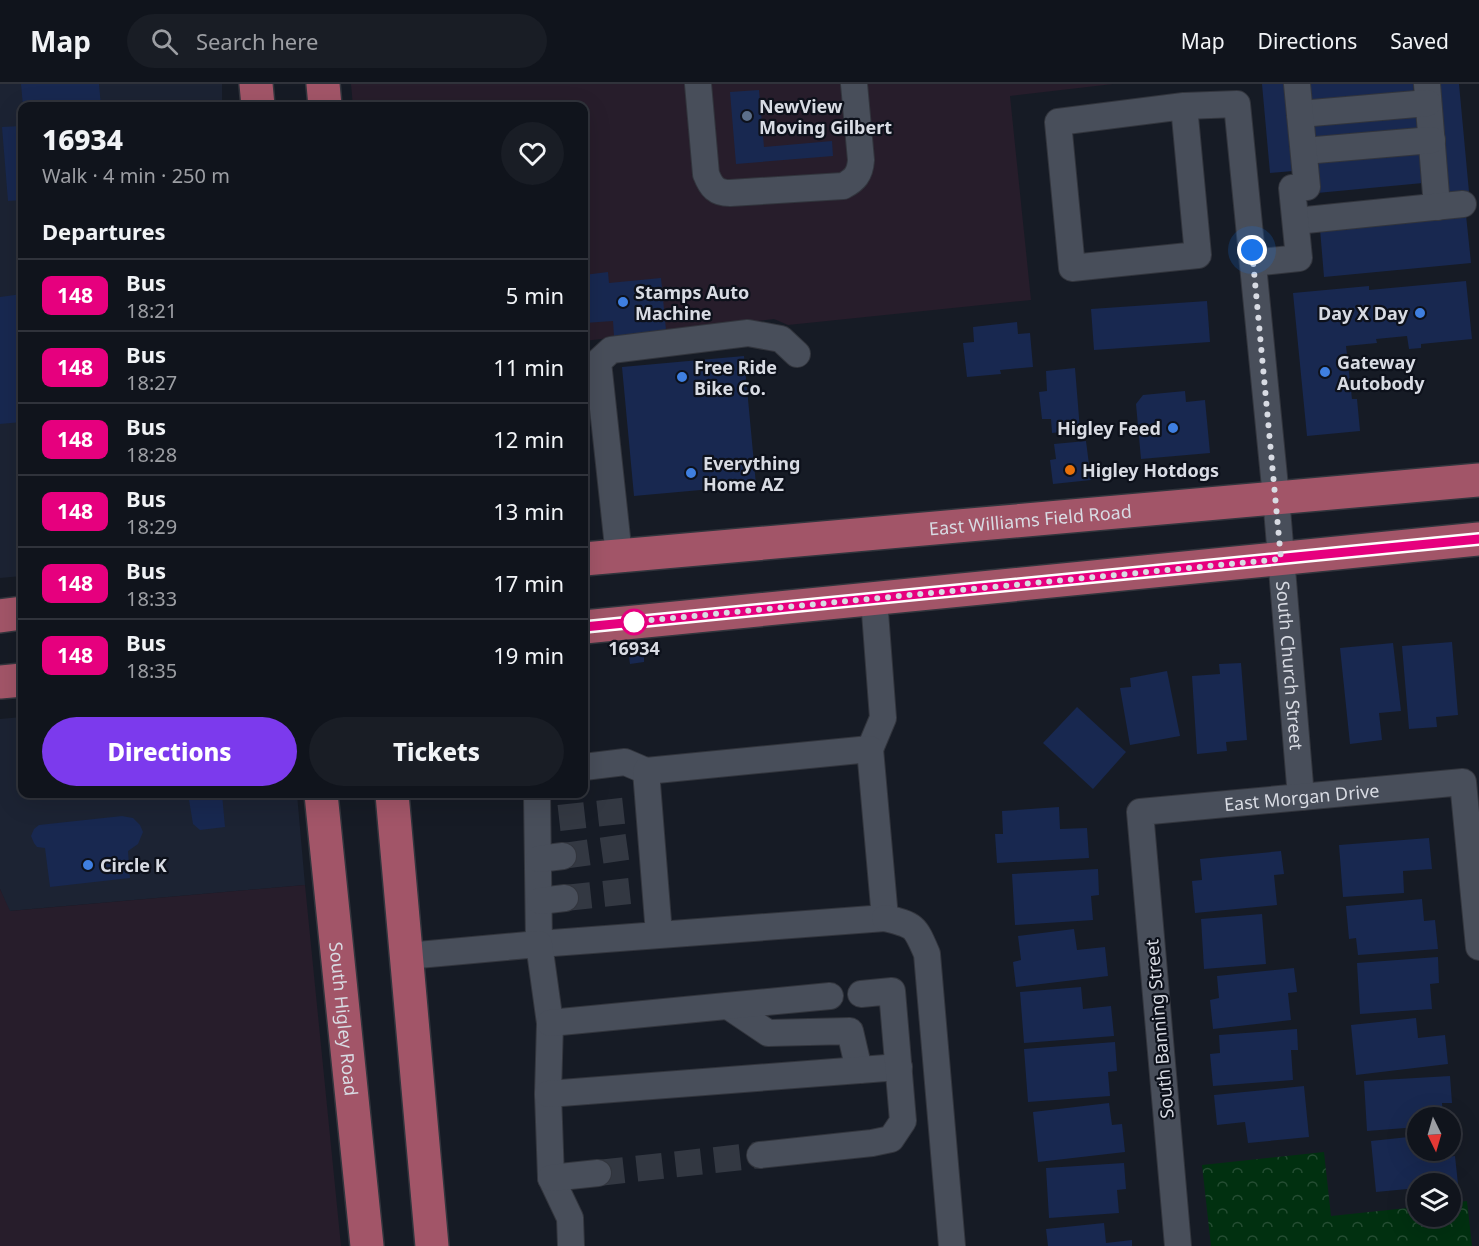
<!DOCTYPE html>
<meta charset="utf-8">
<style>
body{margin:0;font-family:"Noto Sans",sans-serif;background:#191d25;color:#f1f3f6;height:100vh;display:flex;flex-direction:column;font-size:22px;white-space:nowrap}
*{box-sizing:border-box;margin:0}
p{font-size:20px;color:#9c9ea3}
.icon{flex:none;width:33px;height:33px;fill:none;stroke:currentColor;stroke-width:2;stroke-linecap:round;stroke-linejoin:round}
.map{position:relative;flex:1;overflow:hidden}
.side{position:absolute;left:18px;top:18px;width:570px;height:696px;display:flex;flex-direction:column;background:#10141c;border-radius:12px;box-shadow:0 6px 24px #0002,0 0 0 2px #30333b}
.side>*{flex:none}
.badge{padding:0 12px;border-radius:9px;font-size:21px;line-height:39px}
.needle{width:39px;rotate:175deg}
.buttons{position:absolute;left:1407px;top:1023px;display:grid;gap:12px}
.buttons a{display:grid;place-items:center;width:54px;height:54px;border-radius:50%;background:#10141c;box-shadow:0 6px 24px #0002,0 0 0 2px #30333b;font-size:30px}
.you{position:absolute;width:30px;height:30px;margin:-15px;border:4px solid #fff;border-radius:50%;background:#1a73e8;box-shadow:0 0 0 9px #1a73e833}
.map>.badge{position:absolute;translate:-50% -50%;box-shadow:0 0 0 3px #fff}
h2{padding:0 24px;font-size:22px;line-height:54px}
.round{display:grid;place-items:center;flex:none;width:63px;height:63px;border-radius:32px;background:#191d25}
.head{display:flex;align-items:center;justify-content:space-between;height:102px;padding:0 24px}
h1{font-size:28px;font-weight:800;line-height:45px}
.button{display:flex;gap:12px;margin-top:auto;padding:12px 24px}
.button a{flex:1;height:69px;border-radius:36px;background:#7c3aed;color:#fff;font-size:24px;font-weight:800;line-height:69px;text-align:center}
.button a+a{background:#191d25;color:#f1f3f6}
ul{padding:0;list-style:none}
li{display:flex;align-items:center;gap:18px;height:72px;padding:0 24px;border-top:2px solid #30333b}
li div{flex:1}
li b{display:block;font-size:22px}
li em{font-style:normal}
li .badge{min-width:66px;font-weight:700;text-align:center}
header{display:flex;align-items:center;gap:36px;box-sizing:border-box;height:84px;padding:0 30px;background:#10141c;border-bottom:2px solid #30333b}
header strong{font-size:28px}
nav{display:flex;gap:33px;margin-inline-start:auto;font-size:21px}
.search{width:420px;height:54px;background:#191d25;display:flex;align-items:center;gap:15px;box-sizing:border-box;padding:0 21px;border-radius:33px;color:#9c9ea3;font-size:22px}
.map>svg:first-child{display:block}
</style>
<header>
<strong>Map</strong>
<div class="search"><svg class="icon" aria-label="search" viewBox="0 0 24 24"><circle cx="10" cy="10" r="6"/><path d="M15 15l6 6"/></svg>Search here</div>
<nav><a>Map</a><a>Directions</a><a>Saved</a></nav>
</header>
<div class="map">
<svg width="1479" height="1162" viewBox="0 0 1479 1162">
<defs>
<pattern id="forest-crowns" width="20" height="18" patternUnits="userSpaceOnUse" patternTransform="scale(1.5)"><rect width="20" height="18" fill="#013010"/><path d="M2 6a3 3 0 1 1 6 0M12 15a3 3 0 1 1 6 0" fill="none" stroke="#254d33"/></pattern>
</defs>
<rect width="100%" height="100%" fill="#161b25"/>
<!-- built -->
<g fill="#1c2333">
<path d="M0,0H222V22H22V492L0,494Z"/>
<path d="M22,633V710H297L305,801L9,827L0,805V635Z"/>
</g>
<!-- industrial -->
<g fill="#271d2b">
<path d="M351,0H1113L1010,12L1031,216L788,241L774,235L584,257V22H353Z"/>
<path d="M305,801L341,1162H0V805L10,827Z"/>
</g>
<!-- forest -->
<path fill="url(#forest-crowns)" d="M1324,1068L1331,1132L1417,1123L1418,1132H1450L1451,1119L1467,1117L1472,1162H1211L1202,1081Z"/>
<!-- building -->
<g fill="#182850">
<path d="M21,0H99L101,22H23Z"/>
<path d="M1262,0H1285L1293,87L1270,89Z"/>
<path d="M1306,0H1413L1414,12L1308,21Z"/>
<path d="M1436,0H1459L1469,108L1446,110Z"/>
<path d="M759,6L764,63L832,57L833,72L736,80L730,8Z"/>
<path d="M1416,27L1418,51L1312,60L1310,36Z"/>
<path d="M22,42V116L8,117L2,43Z"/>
<path d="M1419,64L1423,99L1317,109L1314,74Z"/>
<path d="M1466,131L1471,179L1324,193L1320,145Z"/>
<path d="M608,188L609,199L661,194L666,246L614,252L613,237L584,239V191Z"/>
<path d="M1466,197L1472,255L1421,260V264L1409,265L1407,252L1376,255L1377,259L1346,262L1352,315H1357L1360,347L1307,352L1293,209L1369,202V206Z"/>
<path d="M22,210V338L0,340V213Z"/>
<path d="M1207,217L1210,258L1094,266L1091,225Z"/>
<path d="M1017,238L1018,250L1030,249L1033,283L1000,286L1001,290L967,293L963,259L974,258L973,243Z"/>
<path d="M744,272L756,401L634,412L622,283Z"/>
<path d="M1075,284L1080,346L1052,349L1051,335H1042L1039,308L1047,307L1046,287Z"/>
<path d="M1185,307L1186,318L1205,316L1210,369L1141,375L1136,320L1143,311Z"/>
<path d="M1086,357L1091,396L1053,400L1050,376L1056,375L1054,360Z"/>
<path d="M1452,558L1458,631L1436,633L1437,643L1409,645L1402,562Z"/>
<path d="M1393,559L1401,627L1379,629L1382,656L1350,660L1340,564Z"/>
<path d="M644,571V578L630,580L629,573Z"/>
<path d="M1241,579L1247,656L1226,658L1227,667L1197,670L1192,592L1220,590L1219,580Z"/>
<path d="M1167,587L1180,652L1130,661L1120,604L1131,603L1130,594Z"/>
<path d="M1077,623L1126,668L1093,705L1043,659Z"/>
<path d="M188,710H222L225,743L200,746L193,740Z"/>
<path d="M1059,723L1060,745L1087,744L1089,774L997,779L995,750H1003L1002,727Z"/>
<path d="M122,732L133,734L140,741L143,748L138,760L128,767L130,794L50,803L45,764L37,763L34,759L31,752L34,745L39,741Z"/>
<path d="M1429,754L1432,785L1403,787L1404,809L1343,813L1339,761Z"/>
<path d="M1281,767L1284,790L1274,791L1277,821L1195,829L1192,797L1202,796L1200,775Z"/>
<path d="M1098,785L1099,811L1091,812L1093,836L1015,841L1012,790Z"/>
<path d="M1422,815L1424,837L1435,836L1438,865L1358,871L1356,854L1349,855L1346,822Z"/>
<path d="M1262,830L1266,880L1204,885L1201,835Z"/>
<path d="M1074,845L1077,866L1105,863L1108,892L1016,903L1013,878L1021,876L1018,852Z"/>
<path d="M1438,873L1439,899L1430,900L1432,925L1360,930L1357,879Z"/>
<path d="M1294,884L1297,908L1288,909L1291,936L1213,945L1210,916L1219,914L1217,892Z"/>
<path d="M1081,903L1083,925L1111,922L1114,952L1024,959L1020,908Z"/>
<path d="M1416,934L1418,954L1445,951L1448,980L1356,991L1351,941Z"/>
<path d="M1297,945L1298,966H1291L1293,996L1213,1002L1210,970L1220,969L1219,951Z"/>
<path d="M1115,958L1117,987L1108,988L1110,1012L1028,1018L1024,965Z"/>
<path d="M1450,992L1452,1019H1442L1443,1034H1418V1043L1367,1047L1364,997Z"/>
<path d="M1304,1002L1309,1053L1248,1059L1245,1038L1217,1041L1214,1011Z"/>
<path d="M1109,1019L1112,1041L1122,1040L1125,1068L1038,1078L1033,1028Z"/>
<path d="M1418,1052V1066H1445L1446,1073L1455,1072L1458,1100H1418V1104L1376,1108L1371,1057Z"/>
<path d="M1124,1079L1126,1105L1117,1106L1119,1129L1049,1134L1046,1084Z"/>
<path d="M1104,1139L1106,1159L1132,1156V1162H1048L1046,1145Z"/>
</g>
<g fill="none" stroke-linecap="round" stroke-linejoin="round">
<!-- minor-tunnel -->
<g stroke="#333842" stroke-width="26" stroke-dasharray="26 13" stroke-linecap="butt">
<path d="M559,734L630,726"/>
<path d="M563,772L634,762"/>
<path d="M565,814L639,806"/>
<path d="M598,1089L760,1071"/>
</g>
<!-- minor casing -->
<g stroke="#32353d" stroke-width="28">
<g id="minor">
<path d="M698,0L706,90C711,103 716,109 730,109L843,102C855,96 860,90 861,76L854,0"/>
<path d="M1427,0L1437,123"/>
<path id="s1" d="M1184,22L1198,171L1072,184L1058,38L1184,22L1237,20L1276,413L1301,713"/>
<path d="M1300,30L1428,19"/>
<path d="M1304,67L1432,56"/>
<path d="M1296,137L1463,120"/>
<path d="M1253,179L1299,174L1292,104L1307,103L1297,0"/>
<path d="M619,472L598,278L611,266L748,249L781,255L797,270"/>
<path d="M870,665L883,634L874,515"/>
<path d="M584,683L625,678L646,687"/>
<path d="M537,710L539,860L885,834L870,665L646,687L659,850"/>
<path d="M539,775L563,772"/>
<path d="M540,817L565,814"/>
<path d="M885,834C915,841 915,842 927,870L952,1162"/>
<path d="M407,872L539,860L550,939L548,1010L551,1094L570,1134L571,1162"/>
<path d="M728,922L768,949L850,947L859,986"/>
<path d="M550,939L830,912"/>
<path d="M548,1010L899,983"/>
<path d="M760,1071L872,1059L891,1055L903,1037L892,907L861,910"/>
<path d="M551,1094L598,1089"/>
<path id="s2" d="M1178,1162L1140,728L1463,698L1479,863"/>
</g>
</g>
<!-- major casing -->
<g stroke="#32353d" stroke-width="36">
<g id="major">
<path d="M256,0L258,22"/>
<path d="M323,0L325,22"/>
<path id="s3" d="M584,475L1479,396"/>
<path d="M0,532L22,529"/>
<path d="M584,543L1479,455"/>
<path d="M0,598L22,596"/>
<path id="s4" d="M321,710L367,1162"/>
<path d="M392,710L432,1162"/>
</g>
</g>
<!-- minor -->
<use href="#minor" stroke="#484e5a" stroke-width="26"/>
<!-- major -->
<use href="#major" stroke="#a25568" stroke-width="33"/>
</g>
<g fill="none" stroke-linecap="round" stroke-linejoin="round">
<!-- line casing -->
<g stroke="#fff" stroke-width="14">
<path id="line" d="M584,543L1479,455"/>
</g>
<!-- line -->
<use href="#line" stroke="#e6007e" stroke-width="9"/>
<!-- walk -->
<path stroke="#d8dbe3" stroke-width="6" stroke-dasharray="0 10.8" d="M634,538H632L1281,475L1252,166"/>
</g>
<!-- markers -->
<circle fill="#5c6f8a" stroke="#0d111b" stroke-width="2" cx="747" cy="32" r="6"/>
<g fill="#3f7fe0" stroke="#0d111b" stroke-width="2">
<circle cx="623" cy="218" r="6"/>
<circle cx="1420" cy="229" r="6"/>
<circle cx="1325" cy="288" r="6"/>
<circle cx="682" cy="293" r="6"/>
<circle cx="1173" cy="344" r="6"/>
<circle cx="691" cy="389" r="6"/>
<circle cx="88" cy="781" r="6"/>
</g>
<circle fill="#e8710a" stroke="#0d111b" stroke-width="2" cx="1070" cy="386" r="6"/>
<circle fill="#fff" stroke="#e6007e" stroke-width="3" cx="634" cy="538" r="12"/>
<g text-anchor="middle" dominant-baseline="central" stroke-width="4.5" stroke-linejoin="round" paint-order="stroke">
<!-- poi labels -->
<g font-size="18" font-weight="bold" fill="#d8dbe3" stroke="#0d111b" text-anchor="start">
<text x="759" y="22">NewView<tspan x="759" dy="21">Moving Gilbert</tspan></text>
<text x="635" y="208">Stamps Auto<tspan x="635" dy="21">Machine</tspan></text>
<text x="1408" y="229" text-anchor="end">Day X Day</text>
<text x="1337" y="278">Gateway<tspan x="1337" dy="21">Autobody</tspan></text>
<text x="694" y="283">Free Ride<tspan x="694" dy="21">Bike Co.</tspan></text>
<text x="1161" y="344" text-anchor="end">Higley Feed</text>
<text x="703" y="379">Everything<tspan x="703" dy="21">Home AZ</tspan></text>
<text x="1082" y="386">Higley Hotdogs</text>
<text x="100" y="781">Circle K</text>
</g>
<!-- street labels -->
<g font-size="18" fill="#d8dbe3" stroke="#0d111b">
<text stroke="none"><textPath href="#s3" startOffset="448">East Williams Field Road</textPath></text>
<text stroke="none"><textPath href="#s1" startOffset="1167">South Church Street</textPath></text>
<text stroke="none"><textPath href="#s2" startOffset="598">East Morgan Drive</textPath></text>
<text stroke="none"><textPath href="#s4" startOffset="226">South Higley Road</textPath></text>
<text transform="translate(1159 945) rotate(-95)">South Banning Street</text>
</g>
<!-- stop labels -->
<g font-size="18" font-weight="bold" fill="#d8dbe3" stroke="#0d111b">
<text x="634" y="564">16934</text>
</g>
</g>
</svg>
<div class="buttons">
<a><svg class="needle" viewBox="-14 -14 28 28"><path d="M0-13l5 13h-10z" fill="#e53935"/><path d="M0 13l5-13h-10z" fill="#9c9ea3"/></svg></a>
<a><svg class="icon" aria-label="layers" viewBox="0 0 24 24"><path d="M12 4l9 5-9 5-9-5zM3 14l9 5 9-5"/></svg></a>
</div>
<div class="you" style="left:1252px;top:166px"></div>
<section class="side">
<div class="head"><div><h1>16934</h1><p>Walk · 4 min · 250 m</p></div><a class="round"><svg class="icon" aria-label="heart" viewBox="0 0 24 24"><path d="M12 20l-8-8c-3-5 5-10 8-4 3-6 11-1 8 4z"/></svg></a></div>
<h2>Departures</h2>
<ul>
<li><span class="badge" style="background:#e6007e;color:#fff">148</span><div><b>Bus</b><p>18:21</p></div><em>5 min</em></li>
<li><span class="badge" style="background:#e6007e;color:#fff">148</span><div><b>Bus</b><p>18:27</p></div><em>11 min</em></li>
<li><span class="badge" style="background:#e6007e;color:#fff">148</span><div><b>Bus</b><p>18:28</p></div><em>12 min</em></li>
<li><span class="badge" style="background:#e6007e;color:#fff">148</span><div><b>Bus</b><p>18:29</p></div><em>13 min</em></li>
<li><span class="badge" style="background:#e6007e;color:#fff">148</span><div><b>Bus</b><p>18:33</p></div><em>17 min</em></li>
<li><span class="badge" style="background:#e6007e;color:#fff">148</span><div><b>Bus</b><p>18:35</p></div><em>19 min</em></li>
</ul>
<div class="button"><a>Directions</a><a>Tickets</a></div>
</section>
</div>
